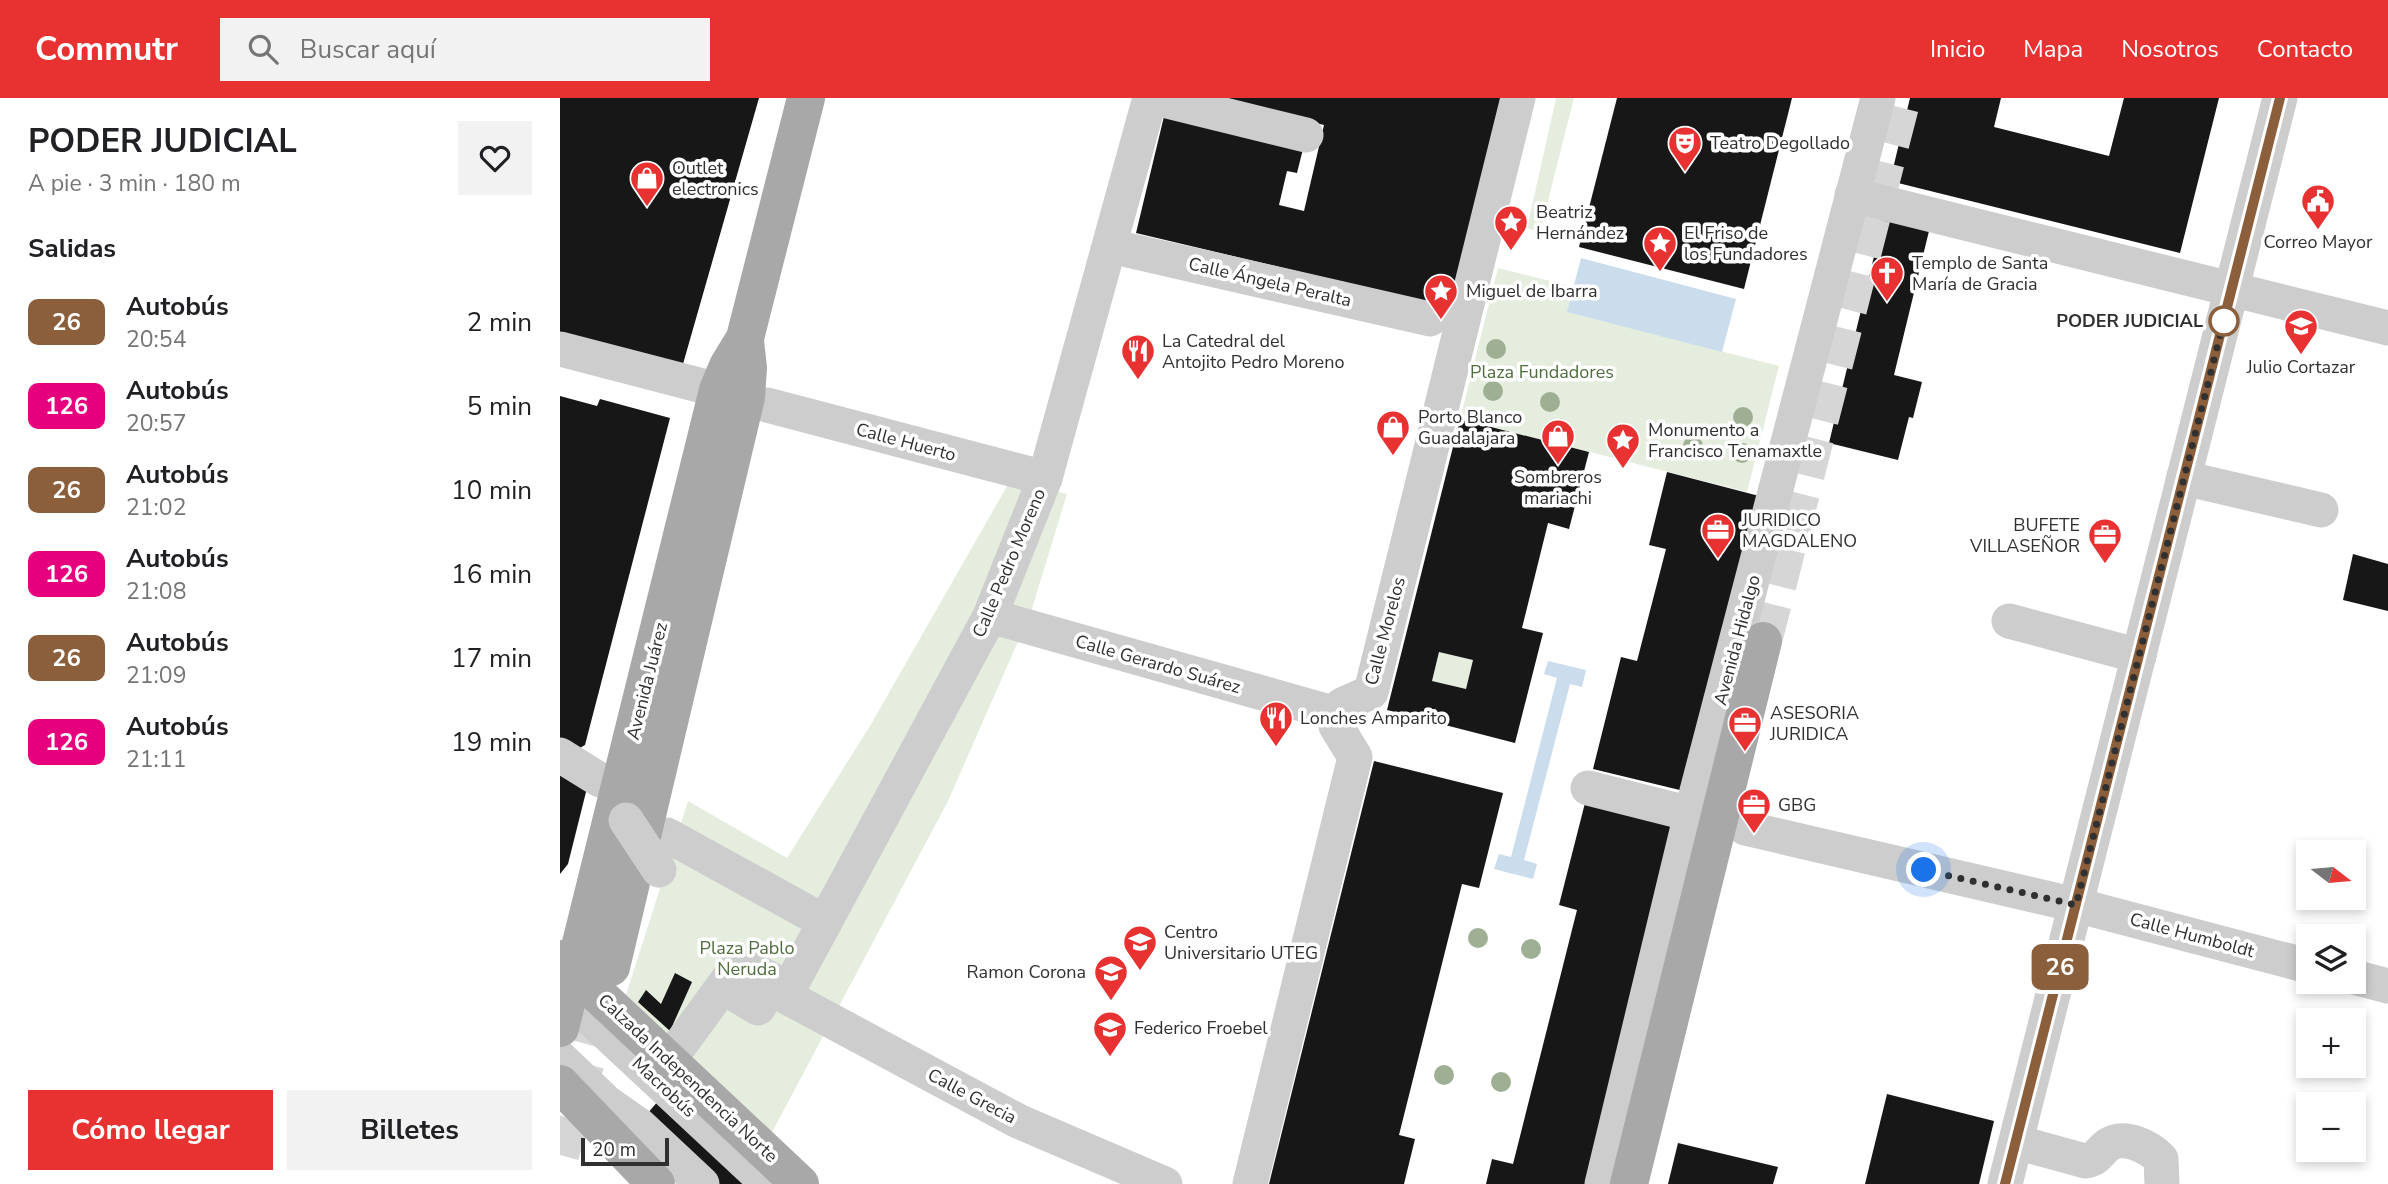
<!DOCTYPE html>
<html lang="es">
<meta charset="utf-8">
<style>
body{margin:0;font-family:"Nunito Sans",sans-serif;background:#f2f2f2;color:#202124;height:100vh;display:flex;flex-direction:column;font-size:26px;white-space:nowrap}
*{box-sizing:border-box;margin:0}
p{font-size:23px;color:#757577}
.icon{flex:none;width:38px;height:38px;fill:none;stroke:currentColor;stroke-width:2;stroke-linecap:round;stroke-linejoin:round}
.map{position:relative;flex:1;overflow:hidden}
.drawer{display:flex;flex-direction:column;background:#fff;width:560px}
.drawer>*{flex:none}
.badge{padding:0 14px;border-radius:10px;font-size:24px;line-height:46px}
.needle{width:46px;rotate:106deg}
.fabs{position:absolute;left:1736px;top:742px;display:grid;gap:14px}
.fabs a{display:grid;place-items:center;width:70px;height:70px;border-radius:0px;background:#fff;box-shadow:0 4px 10px #0003;font-size:35px}
.scale{position:absolute;left:21px;bottom:18px;width:88px;box-sizing:border-box;padding-left:7px;border:4px solid #303030;border-top:0;font-size:19px;line-height:24px;white-space:nowrap;color:#303030;-webkit-text-stroke:5px #fff;paint-order:stroke}
.you{position:absolute;width:35px;height:35px;margin:-18px;border:5px solid #fff;border-radius:50%;background:#1a73e8;box-shadow:0 0 0 10px #1a73e833}
.map>.badge{position:absolute;translate:-50% -50%;box-shadow:0 0 0 4px #fff}
h2{padding:0 28px;font-size:26px;line-height:63px}
.round{display:grid;place-items:center;flex:none;width:74px;height:74px;border-radius:0px;background:#f2f2f2}
.headline{display:flex;align-items:center;justify-content:space-between;height:119px;padding:0 28px}
h1{font-size:33px;font-weight:700;line-height:52px}
.action{display:flex;gap:14px;margin-top:auto;padding:14px 28px}
.action a{flex:1;height:80px;border-radius:0px;background:#e83232;color:#fff;font-size:28px;font-weight:700;line-height:80px;text-align:center}
.action a+a{background:#f2f2f2;color:#202124}
ul{padding:0;list-style:none}
li{display:flex;align-items:center;gap:21px;height:84px;padding:0 28px}
li div{flex:1}
li b{display:block;font-size:26px}
li em{font-style:normal}
li .badge{min-width:77px;font-weight:700;text-align:center}
header{display:flex;align-items:center;gap:42px;box-sizing:border-box;height:98px;padding:0 35px;background:#e83232;color:#fff}
header strong{font-size:33px}
nav{display:flex;gap:38px;margin-inline-start:auto;font-size:24px}
.search{width:490px;height:63px;background:#f2f2f2;display:flex;align-items:center;gap:18px;box-sizing:border-box;padding:0 24px;border-radius:0px;color:#757577;font-size:26px}
main{display:flex;flex:1;min-height:0}
.map>svg:first-child{display:block}
</style>
<header>
<strong>Commutr</strong>
<div class="search"><svg class="icon" aria-label="search" viewBox="0 0 24 24"><circle cx="10" cy="10" r="6"/><path d="M15 15l6 6"/></svg>Buscar aquí</div>
<nav><a>Inicio</a><a>Mapa</a><a>Nosotros</a><a>Contacto</a></nav>
</header>
<main>
<section class="drawer">
<div class="headline"><div><h1>PODER JUDICIAL</h1><p>A pie · 3 min · 180 m</p></div><a class="round"><svg class="icon" aria-label="heart" viewBox="0 0 24 24"><path d="M12 20l-8-8c-3-5 5-10 8-4 3-6 11-1 8 4z"/></svg></a></div>
<h2>Salidas</h2>
<ul>
<li><span class="badge" style="background:#8b5e3c;color:#fff">26</span><div><b>Autobús</b><p>20:54</p></div><em>2 min</em></li>
<li><span class="badge" style="background:#e6007e;color:#fff">126</span><div><b>Autobús</b><p>20:57</p></div><em>5 min</em></li>
<li><span class="badge" style="background:#8b5e3c;color:#fff">26</span><div><b>Autobús</b><p>21:02</p></div><em>10 min</em></li>
<li><span class="badge" style="background:#e6007e;color:#fff">126</span><div><b>Autobús</b><p>21:08</p></div><em>16 min</em></li>
<li><span class="badge" style="background:#8b5e3c;color:#fff">26</span><div><b>Autobús</b><p>21:09</p></div><em>17 min</em></li>
<li><span class="badge" style="background:#e6007e;color:#fff">126</span><div><b>Autobús</b><p>21:11</p></div><em>19 min</em></li>
</ul>
<div class="action"><a>Cómo llegar</a><a>Billetes</a></div>
</section>
<div class="map">
<svg width="1828" height="1086" viewBox="0 0 1828 1086">
<rect width="100%" height="100%" fill="#fff"/>
<!-- green -->
<g fill="#e5edde">
<path d="M996,0H1014L980,134L967,130Z"/>
<path d="M938,170L1014,189L1008,214L1219,268L1187,394L900,321Z"/>
<path d="M451,381L507,396L471,514L388,703L209,1040L63,906L128,703L227,760L310,628Z"/>
<path d="M879,554L913,562L906,591L872,583Z"/>
</g>
<!-- water -->
<g fill="#cbdded">
<path d="M1021,160L1176,201L1162,254L1007,214Z"/>
<path d="M988,563L1026,572L1022,589L1010,586L964,762L977,766L973,781L934,771L939,756L951,759L997,580L984,576Z"/>
</g>
<!-- building -->
<g fill="#171717" fill-rule="evenodd">
<path d="M0,0H199L121,273L0,242Z"/>
<path d="M656,0H942L892,210L576,135L606,10L745,43L737,75L727,73L719,107L744,113L764,27Z"/>
<path d="M1057,0H1232L1184,191L1019,149Z"/>
<path d="M1350,0H1441L1434,29L1549,58L1564,0H1659L1620,155L1330,83Z"/>
<path d="M1323,121L1369,133L1334,277L1362,284L1353,320L1349,319L1338,362L1269,345Z"/>
<path d="M0,298L37,308L40,301L110,320L25,647L13,654L0,646Z"/>
<path d="M900,321L1029,354L1009,431L988,425L962,530L983,535L955,645L827,612ZM879,554L913,562L906,591L872,583Z"/>
<path d="M1107,374L1203,399L1128,694L1033,671L1061,559L1077,563L1106,451L1089,447Z"/>
<path d="M1793,456L1828,466V513L1783,502Z"/>
<path d="M814,663L943,695L919,790L902,786L839,1037L855,1041L844,1086H709Z"/>
<path d="M0,673L27,690L8,766L0,776Z"/>
<path d="M1026,701L1118,724L1027,1086H926L932,1061L953,1066L1017,812L999,807Z"/>
<path d="M115,875L132,884L110,933L78,904L86,892L101,906Z"/>
<path d="M1327,996L1434,1023L1419,1086H1305Z"/>
<path d="M99,1002L187,1086H148L81,1023Z"/>
<path d="M1118,1045L1218,1069L1213,1086H1108Z"/>
</g>
<g fill="none" stroke-linecap="round" stroke-linejoin="round">
<!-- major-tunnel -->
<g stroke="#d6d6d6" stroke-width="38" stroke-dasharray="38 19" stroke-linecap="butt">
<path d="M1203,543L1342,0"/>
<path d="M0,1057L45,894"/>
</g>
<!-- minor -->
<g stroke="#cdcdcd" stroke-width="35">
<path d="M590,0L485,380L430,518L225,898L458,1023L605,1086"/>
<path d="M595,0L746,37"/>
<path d="M1292,97L1828,230"/>
<path d="M550,148L870,221"/>
<path d="M0,251L158,292"/>
<path d="M207,307L485,380"/>
<path d="M1624,378L1641,384L1761,412"/>
<path d="M430,518L766,613"/>
<path d="M1449,523L1579,558"/>
<path d="M0,657L40,682"/>
<path d="M1028,690L1131,716"/>
<path d="M1185,730L1516,807L1748,868"/>
<path d="M107,737L265,824"/>
<path d="M1794,879L1828,888"/>
<path d="M0,892L208,1086"/>
<path d="M0,960L46,1004L79,1027L142,1086"/>
<path d="M109,962L180,865L214,883L198,910L163,889"/>
<path d="M1456,1044L1525,1063C1540,1060 1538,1054 1548,1047C1565,1036 1589,1049 1601,1061L1602,1086"/>
<path d="M690,1086L795,659L776,628L782,607L811,594L958,0"/>
<path d="M1042,1086L1131,716L1318,0"/>
<path d="M1445,1086L1720,0"/>
</g>
<!-- major -->
<g stroke="#a8a8a8" stroke-width="38">
<path d="M0,861L240,1086"/>
<path d="M51,869L186,299L188,270L185,243"/>
<path d="M0,930L158,292L168,268L185,240L246,0"/>
<path d="M0,986L96,1086"/>
<path d="M1069,1086L1203,543"/>
</g>
<!-- minor-bridge -->
<path stroke="#cdcdcd" stroke-width="35" d="M66,722L99,772"/>
</g>
<!-- trees -->
<g fill="#9faf94">
<circle cx="936" cy="251" r="10"/>
<circle cx="933" cy="293" r="10"/>
<circle cx="990" cy="304" r="10"/>
<circle cx="1183" cy="319" r="10"/>
<circle cx="1133" cy="348" r="10"/>
<circle cx="1182" cy="355" r="10"/>
<circle cx="918" cy="840" r="10"/>
<circle cx="971" cy="851" r="10"/>
<circle cx="884" cy="977" r="10"/>
<circle cx="941" cy="984" r="10"/>
</g>
<g fill="none" stroke-linecap="round" stroke-linejoin="round">
<!-- line casing -->
<g stroke="#fff" stroke-width="16">
<path id="line" d="M1445,1086L1720,0"/>
</g>
<!-- line -->
<use href="#line" stroke="#8b5e3c" stroke-width="10"/>
<!-- walk -->
<path stroke="#303030" stroke-width="7" stroke-dasharray="0 12.6" d="M1364,772L1516,807L1665,218L1664,223"/>
</g>
<!-- icons -->
<defs>
<g id="theatre-pin" transform="scale(1.75)"><path d="M0 17L-7.5 6A9.5 9.5 0 1 1 7.5 6Z" fill="#e83232" stroke="#fff"/><path d="M-5-5.5Q0-4 5-5.5V0Q5 5 0 6Q-5 5-5 0ZM-3.3-2.5H-1v1.5H-3.3ZM1-2.5H3.3v1.5H1ZM-2.8 1Q0 5.5 2.8 1Z" fill="#fff"/></g>
<g id="shop-pin" transform="scale(1.75)"><path d="M0 17L-7.5 6A9.5 9.5 0 1 1 7.5 6Z" fill="#e83232" stroke="#fff"/><path d="M-5-2.5h2.3a2.7 3.5 0 0 1 5.4 0H5L5.5 6h-11ZM-1.5-2.5h3a1.5 2.3 0 0 0-3 0Z" fill="#fff"/></g>
<g id="civic-pin" transform="scale(1.75)"><path d="M0 17L-7.5 6A9.5 9.5 0 1 1 7.5 6Z" fill="#e83232" stroke="#fff"/><path d="M-.6-6.5H3V-4.5H.6V-3L4-1V1h2V6H-6V1h2V-1L-.6-3ZM-1.2 2.5V6h2.4V2.5Z" fill="#fff"/></g>
<g id="sight-pin" transform="scale(1.75)"><path d="M0 17L-7.5 6A9.5 9.5 0 1 1 7.5 6Z" fill="#e83232" stroke="#fff"/><path d="M0-6L1.8-2.2L6-1.7L2.9 1.2L3.7 5.4L0 3.3L-3.7 5.4L-2.9 1.2L-6-1.7L-1.8-2.2Z" fill="#fff"/></g>
<g id="church-pin" transform="scale(1.75)"><path d="M0 17L-7.5 6A9.5 9.5 0 1 1 7.5 6Z" fill="#e83232" stroke="#fff"/><path d="M-1.2-6h2.4v3.5h3.3v2.4h-3.3V6h-2.4V-.1h-3.3v-2.4h3.3Z" fill="#fff"/></g>
<g id="school-pin" transform="scale(1.75)"><path d="M0 17L-7.5 6A9.5 9.5 0 1 1 7.5 6Z" fill="#e83232" stroke="#fff"/><path d="M0-5L7-2L0 1L-7-2ZM-4 1L0 2.5L4 1V4Q0 6-4 4Z" fill="#fff"/></g>
<g id="restaurant-pin" transform="scale(1.75)"><path d="M0 17L-7.5 6A9.5 9.5 0 1 1 7.5 6Z" fill="#e83232" stroke="#fff"/><path d="M-5-6h1v4h1v-4h1v4h1v-4h1v5L-1.5 .5V6h-2V.5L-5-1ZM5-6V6H3V1.5H1.5Q1.5-4 5-6Z" fill="#fff"/></g>
<g id="office-pin" transform="scale(1.75)"><path d="M0 17L-7.5 6A9.5 9.5 0 1 1 7.5 6Z" fill="#e83232" stroke="#fff"/><path d="M-6-3h4V-5.5h4V-3h4V5H-6ZM-1-4.5V-3h2v-1.5ZM-6 0V1H6V0Z" fill="#fff"/></g>
<g id="university-pin" transform="scale(1.75)"><path d="M0 17L-7.5 6A9.5 9.5 0 1 1 7.5 6Z" fill="#e83232" stroke="#fff"/><path d="M0-5L7-2L0 1L-7-2ZM-4 1L0 2.5L4 1V4Q0 6-4 4Z" fill="#fff"/></g>
</defs>
<g fill-rule="evenodd">
<use href="#theatre-pin" x="1125" y="45"/>
<use href="#shop-pin" x="87" y="80"/>
<use href="#civic-pin" x="1758" y="103"/>
<use href="#sight-pin" x="951" y="124"/>
<use href="#sight-pin" x="1100" y="145"/>
<use href="#church-pin" x="1327" y="175"/>
<use href="#sight-pin" x="881" y="193"/>
<use href="#school-pin" x="1741" y="228"/>
<use href="#restaurant-pin" x="578" y="253"/>
<use href="#shop-pin" x="833" y="329"/>
<use href="#shop-pin" x="998" y="338"/>
<use href="#sight-pin" x="1063" y="342"/>
<use href="#office-pin" x="1158" y="432"/>
<use href="#office-pin" x="1545" y="437"/>
<use href="#restaurant-pin" x="716" y="620"/>
<use href="#office-pin" x="1185" y="625"/>
<use href="#office-pin" x="1194" y="707"/>
<use href="#university-pin" x="580" y="844"/>
<use href="#school-pin" x="551" y="874"/>
<use href="#school-pin" x="550" y="930"/>
</g>
<!-- markers -->
<circle fill="#fff" stroke="#8b5e3c" stroke-width="3.5" cx="1664" cy="223" r="14"/>
<g text-anchor="middle" dominant-baseline="central" stroke-width="7" stroke-linejoin="round" paint-order="stroke">
<!-- poi labels -->
<g font-size="18" fill="#303030" stroke="#fff" text-anchor="start">
<text x="1150" y="45">Teatro Degollado</text>
<text x="112" y="70">Outlet<tspan x="112" dy="21">electronics</tspan></text>
<text x="976" y="114">Beatriz<tspan x="976" dy="21">Hernández</tspan></text>
<text x="1124" y="135">El Friso de<tspan x="1124" dy="21">los Fundadores</tspan></text>
<text x="1758" y="144" text-anchor="middle">Correo Mayor</text>
<text x="1352" y="165">Templo de Santa<tspan x="1352" dy="21">María de Gracia</tspan></text>
<text x="906" y="193">Miguel de Ibarra</text>
<text x="602" y="243">La Catedral del<tspan x="602" dy="21">Antojito Pedro Moreno</tspan></text>
<text x="1741" y="269" text-anchor="middle">Julio Cortazar</text>
<text x="858" y="319">Porto Blanco<tspan x="858" dy="21">Guadalajara</tspan></text>
<text x="1088" y="332">Monumento a<tspan x="1088" dy="21">Francisco Tenamaxtle</tspan></text>
<text x="998" y="379" text-anchor="middle">Sombreros<tspan x="998" dy="21">mariachi</tspan></text>
<text x="1182" y="422">JURIDICO<tspan x="1182" dy="21">MAGDALENO</tspan></text>
<text x="1520" y="427" text-anchor="end">BUFETE<tspan x="1520" dy="21">VILLASEÑOR</tspan></text>
<text x="1210" y="615">ASESORIA<tspan x="1210" dy="21">JURIDICA</tspan></text>
<text x="740" y="620">Lonches Amparito</text>
<text x="1218" y="707">GBG</text>
<text x="604" y="834">Centro<tspan x="604" dy="21">Universitario UTEG</tspan></text>
<text x="526" y="874" text-anchor="end">Ramon Corona</text>
<text x="574" y="930">Federico Froebel</text>
</g>
<!-- street labels -->
<g font-size="18" fill="#303030" stroke="#fff">
<text transform="translate(710 184) rotate(13)">Calle Ángela Peralta</text>
<text transform="translate(346 344) rotate(15)">Calle Huerto</text>
<text transform="translate(449 465) rotate(-67)">Calle Pedro Moreno</text>
<text transform="translate(825 533) rotate(-75)">Calle Morelos</text>
<text transform="translate(1177 542) rotate(-75)">Avenida Hidalgo</text>
<text transform="translate(598 566) rotate(16)">Calle Gerardo Suárez</text>
<text transform="translate(87 583) rotate(-76)">Avenida Juárez</text>
<text transform="translate(1632 837) rotate(15)">Calle Humboldt</text>
<text transform="translate(128 980) rotate(43)">Calzada Independencia Norte</text>
<text transform="translate(104 989) rotate(43)">Macrobús</text>
<text transform="translate(412 998) rotate(28)">Calle Grecia</text>
</g>
<!-- stop labels -->
<g font-size="18" font-weight="bold" fill="#303030" stroke="#fff" text-anchor="end">
<text x="1643" y="223">PODER JUDICIAL</text>
</g>
<!-- park labels -->
<g font-size="18" fill="#506d3d" stroke="#fff">
<text x="982" y="274">Plaza Fundadores</text>
<text x="187" y="850">Plaza Pablo<tspan x="187" dy="21">Neruda</tspan></text>
</g>
</g>
</svg>
<div class="fabs">
<a><svg class="needle" viewBox="-14 -14 28 28"><path d="M0-13l5 13h-10z" fill="#e53935"/><path d="M0 13l5-13h-10z" fill="#757577"/></svg></a>
<a><svg class="icon" aria-label="layers" viewBox="0 0 24 24"><path d="M12 4l9 5-9 5-9-5zM3 14l9 5 9-5"/></svg></a>
<a>+</a>
<a>−</a>
</div>
<div class="scale">20 m</div>
<div class="you" style="left:1364px;top:772px"></div>
<b class="badge" style="left:1500px;top:869px;background:#8b5e3c;color:#fff">26</b>
</div>
</main>
